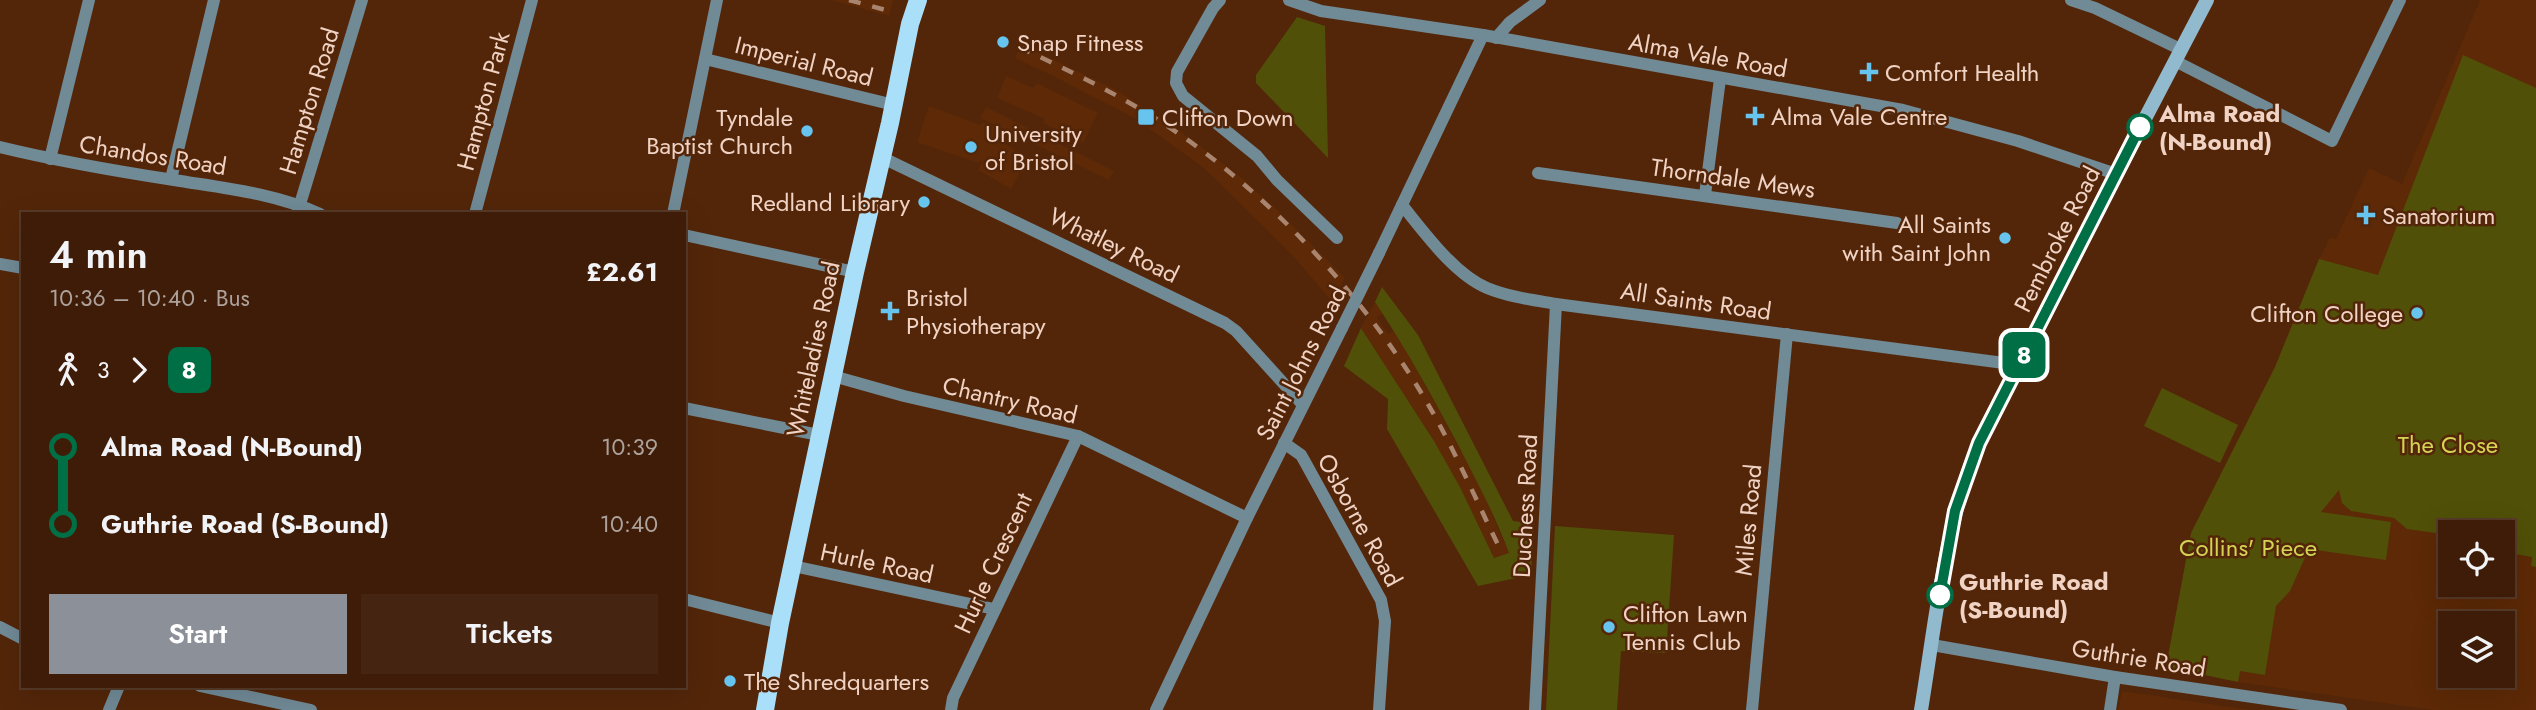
<!DOCTYPE html>
<meta charset="utf-8">
<style>
body{margin:0;font-family:Jost,sans-serif;background:#452511;color:#f1f3f6;height:100vh;display:flex;flex-direction:column;font-size:26px;white-space:nowrap}
*{box-sizing:border-box;margin:0}
p{font-size:23px;color:#ada19b}
.icon{flex:none;width:38px;height:38px;fill:none;stroke:currentColor;stroke-width:2;stroke-linecap:round;stroke-linejoin:round}
.map{position:relative;flex:1;overflow:hidden}
.panel{position:absolute;left:21px;top:212px;width:665px;height:476px;display:flex;flex-direction:column;background:#3e1c07;border-radius:0px;box-shadow:0 7px 28px #0002,0 0 0 2px #573a28}
.panel>*{flex:none}
.badge{padding:0 14px;border-radius:10px;font-size:24px;line-height:46px}
.buttons{position:absolute;left:2438px;top:520px;display:grid;gap:14px}
.buttons a{display:grid;place-items:center;width:77px;height:77px;border-radius:0px;background:#3e1c07;box-shadow:0 7px 28px #0002,0 0 0 2px #573a28;font-size:35px}
.map>.badge{position:absolute;translate:-50% -50%;box-shadow:0 0 0 4px #fff}
.legs{display:flex;align-items:center;gap:10px;height:77px;padding:0 28px;font-size:23px}
.legs p{margin-inline-start:auto}
.head{display:flex;align-items:center;justify-content:space-between;height:119px;padding:0 28px}
h1{font-size:38px;font-weight:600;line-height:52px}
.button{display:flex;gap:14px;margin-top:auto;padding:14px 28px}
.button a{flex:1;height:80px;border-radius:0px;background:#8c9099;color:#fff;font-size:28px;font-weight:600;line-height:80px;text-align:center}
.button a+a{background:#452511;color:#f1f3f6}
ul{padding:0 28px;list-style:none}
li{display:flex;align-items:center;gap:24px;height:77px;font-size:26px}
li i{display:grid;place-items:center;width:10px;height:100%;margin:0 9px;background:currentColor}
li i::after{content:'';width:18px;height:18px;margin:-9px;border:5px solid;border-radius:50%;background:#3e1c07}
li p{margin-inline-start:auto}
li:first-child i{background:linear-gradient(#0000 50%,currentColor 0)}
li:last-child i{background:linear-gradient(currentColor 50%,#0000 0)}
.map>svg:first-child{display:block}
</style>
<div class="map">
<svg width="2536" height="710" viewBox="0 0 2536 710">
<rect width="100%" height="100%" fill="#532609"/>
<!-- built -->
<g fill="#5d2906" fill-rule="evenodd">
<path d="M831,0H893L889,16Z"/>
<path d="M2480,0H2536V710H2433L2238,682L2166,667L2191,533L2275,367L2319,259L2330,238L2336,239L2369,168L2402,184ZM2450,532H2502V584H2450ZM2450,623H2502V676H2450Z"/>
<path d="M1021,44L1114,89L1172,125L1242,178L1274,207L1345,278L1332,302L1295,258L1205,169L1136,119L1053,76L1015,58Z"/>
<path d="M1006,76L1033,88L1037,83L1098,113L1083,143L1043,123L1045,119L997,98Z"/>
<path d="M929,106L980,125L983,122L1000,129L999,131L1009,137L1005,144L1015,150L1011,158L1024,165L1011,189L978,170L982,162L980,161L978,163L917,142Z"/>
<path d="M986,107L1114,171L1109,180L980,118Z"/>
<path d="M1375,302L1383,313L1377,318L1388,334L1395,330L1479,485L1509,553L1494,558L1460,487L1434,441L1361,328Z"/>
<path d="M2122,691L2251,710H2118Z"/>
</g>
<!-- green -->
<g fill="#515008">
<path d="M1297,17L1325,26L1328,158L1256,83V75Z"/>
<path d="M2463,55L2536,88V567L2531,566L2532,557L2503,552L2502,532H2450V535L2407,529L2394,518L2351,511L2342,503L2339,490L2321,512L2391,522L2386,560L2316,550L2307,553L2290,591L2276,606L2265,675L2240,671L2238,682L2166,667L2191,533L2275,367L2319,259L2378,275Z"/>
<path d="M1382,287L1418,335L1513,521L1534,524L1531,575L1478,586L1387,429L1388,399L1344,366L1361,328L1434,441L1460,487L1494,558L1509,553C1495,515 1475,478 1456,441C1431,394 1405,347 1375,302Z"/>
<path d="M2162,388L2238,425L2220,463L2144,426Z"/>
<path d="M1555,526L1674,535L1666,653L1621,651L1617,710H1546Z"/>
</g>
<g fill="none" stroke-linecap="round" stroke-linejoin="round">
<!-- minor -->
<g stroke="#708a96" stroke-width="12">
<path d="M1220,0L1213,8L1177,72L1176,83L1183,96L1257,156L1277,180L1337,238"/>
<path d="M1289,0L1321,11L1483,35L1903,110L2018,141L2116,174"/>
<path d="M2071,0L2095,8L2180,49"/>
<path d="M1496,38L1510,22L1540,0"/>
<path d="M705,59L894,105"/>
<path d="M2175,61L2332,141L2400,0"/>
<path d="M0,147C57,161 116,171 174,180C223,188 274,193 320,214"/>
<path d="M881,157L1225,323L1236,331L1303,405"/>
<path d="M50,159L89,0"/>
<path d="M1538,173L1897,223"/>
<path d="M171,179L214,0"/>
<path d="M1705,195L1720,79"/>
<path d="M1402,205C1424,232 1454,274 1487,288C1509,297 1533,300 1556,304L2019,365"/>
<path d="M297,214L362,0"/>
<path d="M475,214L532,0"/>
<path d="M673,214L717,0"/>
<path d="M684,235L855,272"/>
<path d="M1379,253L1483,35"/>
<path d="M0,264L23,268"/>
<path d="M833,376L904,396L1078,436L1247,518"/>
<path d="M684,408L819,435"/>
<path d="M1284,443L1301,455L1305,462L1381,600L1385,621L1379,710"/>
<path d="M793,566L994,609"/>
<path d="M684,599L780,623"/>
<path d="M0,627L23,639"/>
<path d="M1932,645L2115,677L2341,710"/>
<path d="M200,686L311,710"/>
<path d="M109,710L119,686"/>
<path d="M951,710L953,698L1078,436"/>
<path d="M1156,710L1247,518L1342,328"/>
<path d="M1535,710L1556,304"/>
<path d="M1752,710L1787,334"/>
<path d="M2110,710L2115,677"/>
</g>
<!-- secondary -->
<path stroke="#91bace" stroke-width="14" d="M1921,710C1936,620 1944,527 1979,443L2116,174L2207,0"/>
<!-- primary -->
<path stroke="#a9dff9" stroke-width="18" d="M765,710L780,623L855,272L890,123L910,24L918,0"/>
<!-- rail -->
<g stroke="#a98570" stroke-width="4.5" stroke-dasharray="12 12" stroke-linecap="butt">
<path d="M849,0L893,12"/>
<path d="M1019,47C1070,71 1122,96 1169,127C1269,194 1364,296 1425,399C1454,448 1476,500 1501,551"/>
</g>
<!-- minor-bridge -->
<path stroke="#708a96" stroke-width="12" d="M1342,328L1379,253"/>
</g>
<g fill="none" stroke-linecap="round" stroke-linejoin="round">
<!-- line-1 casing -->
<g stroke="#fff" stroke-width="16">
<path id="line-1" d="M1940,595L1955,511L1979,443L2140,127"/>
</g>
<!-- line-1 -->
<use href="#line-1" stroke="#016f45" stroke-width="10"/>
</g>
<!-- markers -->
<g fill="#66c4ef" stroke="#532609" stroke-width="2.5">
<circle cx="1003" cy="42" r="7"/>
<path d="M1865.5 61.5h7v7h7v7h-7v7h-7v-7h-7v-7h7z"/>
<path d="M1751.5 105.5h7v7h7v7h-7v7h-7v-7h-7v-7h7z"/>
<rect x="1137" y="108" width="18" height="18" rx="3.5"/>
<circle cx="807" cy="131" r="7"/>
<circle cx="971" cy="147" r="7"/>
<circle cx="924" cy="202" r="7"/>
<path d="M2362.5 204.5h7v7h7v7h-7v7h-7v-7h-7v-7h7z"/>
<circle cx="2005" cy="238" r="7"/>
<path d="M886.5 300.5h7v7h7v7h-7v7h-7v-7h-7v-7h7z"/>
<circle cx="2417" cy="313" r="7"/>
<circle cx="1609" cy="627" r="7"/>
<circle cx="730" cy="681" r="7"/>
</g>
<g fill="#fff" stroke="#016f45" stroke-width="3.5">
<circle cx="2140" cy="127" r="12"/>
<circle cx="1940" cy="595" r="12"/>
</g>
<g text-anchor="middle" dominant-baseline="central" stroke-width="5" stroke-linejoin="round" paint-order="stroke">
<!-- poi labels -->
<g font-size="24" fill="#f0d3c4" stroke="#532609" text-anchor="start">
<text x="1017" y="42">Snap Fitness</text>
<text x="1885" y="72">Comfort Health</text>
<text x="1771" y="116">Alma Vale Centre</text>
<text x="793" y="117" text-anchor="end">Tyndale<tspan x="793" dy="28">Baptist Church</tspan></text>
<text x="1162" y="117">Clifton Down</text>
<text x="985" y="133">University<tspan x="985" dy="28">of Bristol</tspan></text>
<text x="910" y="202" text-anchor="end">Redland Library</text>
<text x="2382" y="215">Sanatorium</text>
<text x="1991" y="224" text-anchor="end">All Saints<tspan x="1991" dy="28">with Saint John</tspan></text>
<text x="906" y="297">Bristol<tspan x="906" dy="28">Physiotherapy</tspan></text>
<text x="2403" y="313" text-anchor="end">Clifton College</text>
<text x="1623" y="613">Clifton Lawn<tspan x="1623" dy="28">Tennis Club</tspan></text>
<text x="744" y="681">The Shredquarters</text>
</g>
<!-- street labels -->
<g font-size="24" fill="#f0d3c4" stroke="#532609">
<text transform="translate(1708 55) rotate(10)">Alma Vale Road</text>
<text transform="translate(804 61) rotate(14)">Imperial Road</text>
<text transform="translate(309 101) rotate(-73)">Hampton Road</text>
<text transform="translate(483 101) rotate(-75)">Hampton Park</text>
<text transform="translate(153 155) rotate(9)">Chandos Road</text>
<text transform="translate(1733 178) rotate(8)">Thorndale Mews</text>
<text transform="translate(2057 239) rotate(-63)">Pembroke Road</text>
<text transform="translate(1114 245) rotate(26)">Whatley Road</text>
<text transform="translate(1696 301) rotate(8)">All Saints Road</text>
<text transform="translate(813 349) rotate(-78)">Whiteladies Road</text>
<text transform="translate(1301 363) rotate(-63)">Saint Johns Road</text>
<text transform="translate(1010 400) rotate(13)">Chantry Road</text>
<text transform="translate(1525 506) rotate(-87)">Duchess Road</text>
<text transform="translate(1360 520) rotate(61)">Osborne Road</text>
<text transform="translate(1748 520) rotate(-85)">Miles Road</text>
<text transform="translate(877 563) rotate(12)">Hurle Road</text>
<text transform="translate(993 563) rotate(-65)">Hurle Crescent</text>
<text transform="translate(2139 658) rotate(9)">Guthrie Road</text>
</g>
<!-- stop labels -->
<g font-size="24" font-weight="bold" fill="#f0d3c4" stroke="#532609" text-anchor="start">
<text x="2159" y="113">Alma Road<tspan x="2159" dy="28">(N-Bound)</tspan></text>
<text x="1959" y="581">Guthrie Road<tspan x="1959" dy="28">(S-Bound)</tspan></text>
</g>
<!-- park labels -->
<g font-size="24" fill="#d3d454" stroke="#532609">
<text x="2448" y="444">The Close</text>
<text x="2248" y="547">Collins' Piece</text>
</g>
</g>
</svg>
<div class="buttons">
<a><svg class="icon" aria-label="locate" viewBox="0 0 24 24"><circle cx="12" cy="12" r="6"/><path d="M12 2v4M12 18v4M2 12h4M18 12h4"/></svg></a>
<a><svg class="icon" aria-label="layers" viewBox="0 0 24 24"><path d="M12 4l9 5-9 5-9-5zM3 14l9 5 9-5"/></svg></a>
</div>
<b class="badge" style="left:2024px;top:355px;background:#016f45;color:#fff">8</b>
<section class="panel">
<div class="head"><div><h1>4 min</h1><p>10:36 – 10:40 · Bus</p></div><b>£2.61</b></div>
<div class="legs"><svg class="icon" aria-label="walk" viewBox="0 0 24 24"><circle cx="13" cy="4" r="2"/><path d="M13 8l-2 6 4 7M11 14l-3 7M7 12l3-4h3l4 4"/></svg>3<svg class="icon" aria-label="forward" viewBox="0 0 24 24"><path d="M9 5l7 7-7 7"/></svg><b class="badge" style="background:#016f45;color:#fff">8</b></div>
<ul>
<li><i style="color:#016f45"></i><b>Alma Road (N-Bound)</b><p>10:39</p></li>
<li><i style="color:#016f45"></i><b>Guthrie Road (S-Bound)</b><p>10:40</p></li>
</ul>
<div class="button"><a>Start</a><a>Tickets</a></div>
</section>
</div>
